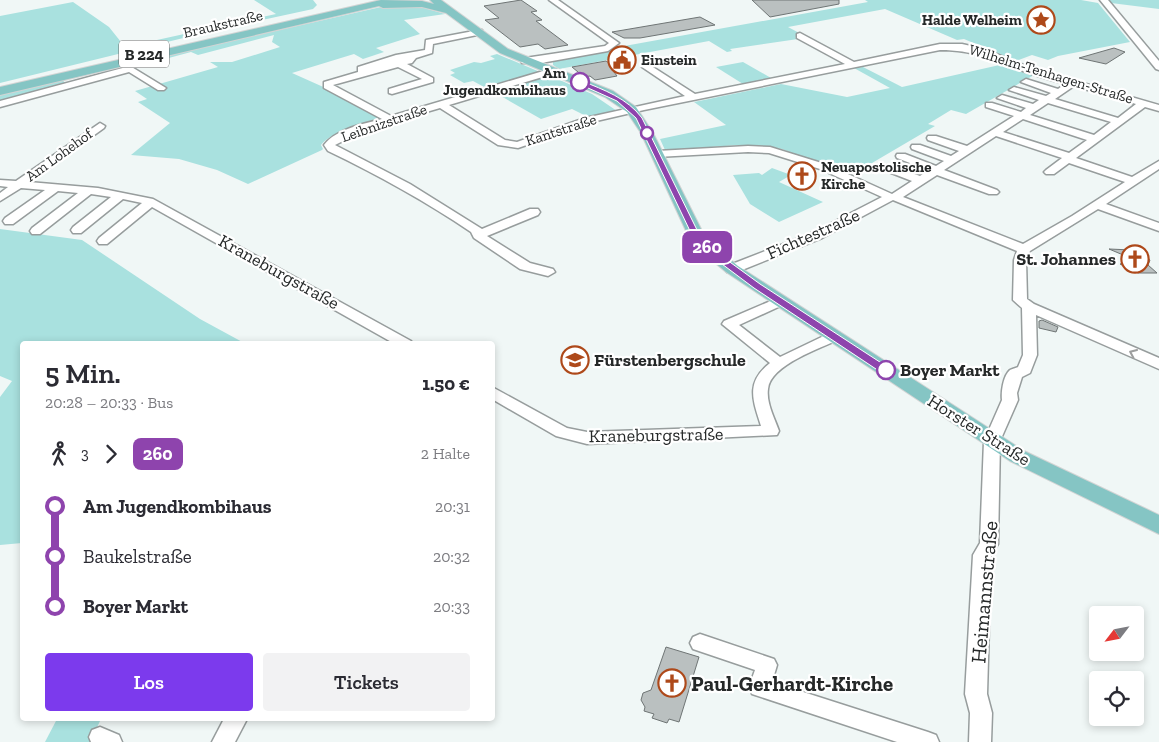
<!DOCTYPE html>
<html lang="de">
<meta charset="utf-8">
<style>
body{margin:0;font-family:"Zilla Slab",serif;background:#f2f2f3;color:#2b2b33;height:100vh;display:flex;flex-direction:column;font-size:19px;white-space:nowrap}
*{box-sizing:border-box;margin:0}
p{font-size:16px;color:#7c7c81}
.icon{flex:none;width:28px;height:28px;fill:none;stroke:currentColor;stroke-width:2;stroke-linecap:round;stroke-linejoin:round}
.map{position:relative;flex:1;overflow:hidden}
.drawer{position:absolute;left:20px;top:341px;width:475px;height:380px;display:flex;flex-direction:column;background:#fff;border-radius:5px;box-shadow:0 2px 8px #0003}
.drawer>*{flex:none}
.badge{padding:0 10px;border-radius:8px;font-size:18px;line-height:32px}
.needle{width:32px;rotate:238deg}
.buttons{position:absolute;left:1089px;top:606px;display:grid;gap:10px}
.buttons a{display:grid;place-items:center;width:55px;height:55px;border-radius:5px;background:#fff;box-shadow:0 2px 8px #0003;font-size:25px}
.map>.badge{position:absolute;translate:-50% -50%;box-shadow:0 0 0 2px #fff}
.legs{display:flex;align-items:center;gap:8px;height:55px;padding:0 25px;font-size:16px}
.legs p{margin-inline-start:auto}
.summary{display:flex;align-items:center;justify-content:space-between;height:85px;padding:0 25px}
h1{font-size:28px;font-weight:600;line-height:38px}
.primary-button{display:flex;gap:10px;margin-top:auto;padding:10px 25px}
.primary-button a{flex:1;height:58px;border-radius:5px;background:#7c3aed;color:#fff;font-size:20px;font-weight:600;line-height:58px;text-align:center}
.primary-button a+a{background:#f2f2f3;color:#2b2b33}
ul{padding:0 25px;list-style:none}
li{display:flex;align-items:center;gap:18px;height:50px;font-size:19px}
li i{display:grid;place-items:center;width:8px;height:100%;margin:0 6px;background:currentColor}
li i::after{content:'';width:12px;height:12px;margin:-6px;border:4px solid;border-radius:50%;background:#fff}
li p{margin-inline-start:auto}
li:first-child i{background:linear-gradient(#0000 50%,currentColor 0)}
li:last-child i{background:linear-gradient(currentColor 50%,#0000 0)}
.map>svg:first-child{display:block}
</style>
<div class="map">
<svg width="1159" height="742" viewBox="0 0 1159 742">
<rect width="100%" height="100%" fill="#f0f7f6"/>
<!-- green -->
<g fill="#a9e1df">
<path d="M254,0H313L317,5L313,9L220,29L0,83V16L73,2L109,27L125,47L276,14Z"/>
<path d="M865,0H1081L1098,3L1130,42L1058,56L1048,60L1032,55L1016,61L964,39L957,40L885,9L788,27L803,35L795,37L798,39L730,49L732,51L727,52L709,41L559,69L553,65V62L558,58L868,2Z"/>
<path d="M1109,0H1159V9L1111,3Z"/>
<path d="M414,5L445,14L404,20L420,34L376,48L384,52L363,59L354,54L292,73L339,94L381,118C364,126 333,130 321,145L323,149L322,150L248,184L217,170L179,159L131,155L170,123L138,102L147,99L135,91L218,67L210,62H232L280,47L272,42L274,35L198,55L191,52L113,73L103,75L99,71L381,7Z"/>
<path d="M497,54L540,72L486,88L473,81L464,83L450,75L455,73L450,70L474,62L481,63L495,59L490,56Z"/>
<path d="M743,62L771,78L743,84L716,67Z"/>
<path d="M1004,64L1034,75L966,114L951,110L928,124L935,126L872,163L860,165L826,166L782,149L764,146L739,145L668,150H665L660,139L726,125L694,102L704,100L781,84L847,97L890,88L854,68L863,67L902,87Z"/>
<path d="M548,75L592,94L617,111L588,117L572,109L541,119L492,91Z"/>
<path d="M62,80L67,84L0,103V94Z"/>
<path d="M772,168L791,175L779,182L823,202L779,222L750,204L733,175L759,173L762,175Z"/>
<path d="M0,229L82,240L200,319L246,344H22V543L0,545V397L12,381L0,376Z"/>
<path d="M57,719H101L90,742H45Z"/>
</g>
<!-- building -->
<g fill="#bac0c0" stroke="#6f7575">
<path d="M521,0L537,11L531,12L542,20L536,21L568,45L545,49L538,44L520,47L485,20L499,18L484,6Z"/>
<path d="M752,0H839V4L770,17Z"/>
<path d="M700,17L715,25L640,38H624L612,32Z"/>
<path d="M1114,48L1125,52L1106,64L1079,58Z"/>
<path d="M606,61L620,70L614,72L617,76L595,80L590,76L584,77L572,67Z"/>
<path d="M1109,249L1132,250L1140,252L1138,254L1150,260L1148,265L1157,273H1138L1120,264L1135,260Z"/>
<path d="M1042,320L1058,327L1056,332L1039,328V321Z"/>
<path d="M666,647L699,657L679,722L669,719L667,723L652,718L654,714L644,711L645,707L641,700L643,693L651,690Z"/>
</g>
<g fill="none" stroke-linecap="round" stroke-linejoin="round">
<!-- minor casing -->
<g stroke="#979d9d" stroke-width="3">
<g id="minor">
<path d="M549,0H558L619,43L608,51L541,63H522L521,61L525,58L605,46L609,43Z"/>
<path d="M1100,0H1108L1159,61V70L1156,69Z"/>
<path d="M479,30H482V34L433,44L432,53L416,58L412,63L407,64L433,78V82L392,94L389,93V89L422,79L398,67L333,85L391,116L550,69H556V73L449,105L505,140L517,142L585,118L685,96L642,67V63L645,62L695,94L845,64L797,38V34L800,33L854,62L940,44H962L984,49L1031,68L1159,105V111L1145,107L1076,158L1132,177L1159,161V169L1106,204L1159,223V231L1098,209L1030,251L1026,260L1027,299L1034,304L1159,358V369L1036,315L1037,355L1030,373L1022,377L1017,393L1018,400L1000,441L998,544L991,556L987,694L992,713L991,742H969L970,713L965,694L973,555L980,543L984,441L1002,400C1001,393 1003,376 1010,370C1012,369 1016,368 1018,367L1023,355L1022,308L1013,300L1014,260L1017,251L893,200L822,238L737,272H727L726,269L727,266L814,232L882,197L820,169L769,153L748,152L657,157L652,154L657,151L748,146L770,147L828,165L892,194L912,181L881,169L880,167L881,165H889L920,176L928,170L897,158L896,156L897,154H905L936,166L944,161L912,149L911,147L912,145H920L951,156L959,151L928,140L927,138L928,136H936L967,146L1014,116L986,107V103H992L1021,112L1026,108L997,98L1002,95L1033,104L1039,100L1009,90L1014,87L1046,96L1051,93L1021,82L1026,79L1058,89L1065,84C1051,80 1037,76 1023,71C992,60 975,50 940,50L644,110L592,122L518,148L498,145L440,108L365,130L335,145L410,184L482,229L530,209H538L540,212L538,215L487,236L530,263L553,269L555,272L548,276L520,269L474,238L471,232C425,201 378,175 328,151L324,145C336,129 363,124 382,119L324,88V82L358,72V67L396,55L425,50L426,40ZM1074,86L1136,104L1118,118L1055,99ZM1048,103L1111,122L1094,135L1030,115ZM1023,119L1087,140L1069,153L1003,132ZM996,136L1062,158L1046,170L1044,172L1046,174H1054L1069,163L1125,182L1072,216L1023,244L903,197L937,175L989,194H997L999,192L997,190L944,170Z"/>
<path d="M130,66L166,88L164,90H158L129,72L0,107V101Z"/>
<path d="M100,123L105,126L104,128L29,182L98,188L153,199L411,341L413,344H395L152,207L107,244H99L97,241L99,238L142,203L123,199L81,233H73L71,230L73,227L111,197L91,194L40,234H32L30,231L32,228L78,193L58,191L13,224H5L3,221L5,218L45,190L21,188L0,201V193L8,187L0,186V180L16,181Z"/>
<path d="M780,297L785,298L787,301L785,304L739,325L780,357L830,333H840L842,336L840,339C821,348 770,365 768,389C766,403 775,419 779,431L777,435L587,444L556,436L492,399V387L567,428L587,432L761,426C753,400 745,383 770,363L722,324L724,321Z"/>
<path d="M700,634L774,659L777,665L772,682L928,732L936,735L939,742H897L752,694L749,687L755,670L693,649L690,643L693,637Z"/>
<path d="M224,719H247L235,742H212Z"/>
<path d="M100,727L119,735L122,742H91L89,737L92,730Z"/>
</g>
</g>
<!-- major casing -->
<g stroke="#d3d4d4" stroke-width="2">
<path id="major" d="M381,0L422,1L434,4L430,0H441L508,49L613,91L636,107L653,133L702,231L719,250L738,266L1024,451L1159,515V534L1010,461L726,272L707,256L687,233L641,133L627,112L605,97L500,53L446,13L422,7L383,8L379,6L0,95V87Z"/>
</g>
<!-- minor -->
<use href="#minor" fill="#fff" fill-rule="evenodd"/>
<!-- major -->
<use href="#major" fill="#85c5c4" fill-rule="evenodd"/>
</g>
<!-- one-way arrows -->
<defs><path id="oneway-chevron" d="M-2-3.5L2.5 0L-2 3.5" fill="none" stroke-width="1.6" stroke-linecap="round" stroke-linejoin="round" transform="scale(1.25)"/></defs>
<use stroke="#9d9e9e" href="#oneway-chevron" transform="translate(1133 353) rotate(-156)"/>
<!-- line-1 -->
<path fill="#8e44ad" stroke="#fff" d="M577,81H582C604,90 627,98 642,118L698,232L716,252L760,284L889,368V373H882L754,288L710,255L691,233L636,118L617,101L577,83Z"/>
<!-- icons -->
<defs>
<g id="sight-ring" transform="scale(1.4375)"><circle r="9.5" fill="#fff" stroke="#ae491a" stroke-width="1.5"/><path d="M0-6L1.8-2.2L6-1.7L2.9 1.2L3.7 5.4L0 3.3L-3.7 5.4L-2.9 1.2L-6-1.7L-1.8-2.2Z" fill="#ae491a"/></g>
<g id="civic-ring" transform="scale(1.4375)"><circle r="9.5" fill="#fff" stroke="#ae491a" stroke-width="1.5"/><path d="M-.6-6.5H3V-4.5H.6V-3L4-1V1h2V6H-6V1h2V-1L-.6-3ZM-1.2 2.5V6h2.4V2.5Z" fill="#ae491a"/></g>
<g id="church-ring" transform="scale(1.4375)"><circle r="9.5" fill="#fff" stroke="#ae491a" stroke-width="1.5"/><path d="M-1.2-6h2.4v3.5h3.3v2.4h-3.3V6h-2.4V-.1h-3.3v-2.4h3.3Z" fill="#ae491a"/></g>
<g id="school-ring" transform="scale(1.4375)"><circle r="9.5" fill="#fff" stroke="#ae491a" stroke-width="1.5"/><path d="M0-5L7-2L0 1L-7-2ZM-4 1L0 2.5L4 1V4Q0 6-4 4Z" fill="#ae491a"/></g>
</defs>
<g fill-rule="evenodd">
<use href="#sight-ring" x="1041" y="20"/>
<use href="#civic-ring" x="622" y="60"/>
<use href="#church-ring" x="802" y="176"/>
<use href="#church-ring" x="1135" y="259"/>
<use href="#school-ring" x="575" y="360"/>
<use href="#church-ring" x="672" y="683"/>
</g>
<!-- markers -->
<g fill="#fff" stroke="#8e44ad" stroke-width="2.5">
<circle cx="580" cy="82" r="9"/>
<circle cx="647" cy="133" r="6"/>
<circle cx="886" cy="370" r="9"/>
</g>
<g text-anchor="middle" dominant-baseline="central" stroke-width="4.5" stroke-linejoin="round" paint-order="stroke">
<!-- far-poi labels -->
<g font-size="15" font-weight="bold" fill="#252828" stroke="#fff" text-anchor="start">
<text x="1022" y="20" text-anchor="end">Halde Welheim</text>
<text x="641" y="60">Einstein</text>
<text x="821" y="167">Neuapostolische<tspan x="821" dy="17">Kirche</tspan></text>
</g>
<!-- far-street labels -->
<g font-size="15" fill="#252828" stroke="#fff">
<text transform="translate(223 24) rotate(-13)">Braukstraße</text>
<text transform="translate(1051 74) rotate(17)">Wilhelm-Tenhagen-Straße</text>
<text transform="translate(384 123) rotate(-19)">Leibnizstraße</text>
<text transform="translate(561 130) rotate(-18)">Kantstraße</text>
<text transform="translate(59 155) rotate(-36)">Am Lohehof</text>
</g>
<!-- far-stop labels -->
<g font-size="15" font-weight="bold" fill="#252828" stroke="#fff" text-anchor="end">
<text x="566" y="73">Am<tspan x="566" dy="17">Jugendkombihaus</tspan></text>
</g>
<!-- shield labels -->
<rect fill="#fff" stroke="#666868" stroke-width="1" x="119" y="40.5" width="50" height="27" rx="4"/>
<g font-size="16" font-weight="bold" fill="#252828">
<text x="144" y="54">B 224</text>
</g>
<!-- street labels -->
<g font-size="18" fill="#252828" stroke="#fff">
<text transform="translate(813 234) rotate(-24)">Fichtestraße</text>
<text transform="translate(279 272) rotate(29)">Kraneburgstraße</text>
<text transform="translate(979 430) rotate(32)">Horster Straße</text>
<text transform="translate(656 435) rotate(-1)">Kraneburgstraße</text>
</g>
<!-- poi labels -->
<g font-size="18" font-weight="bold" fill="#252828" stroke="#fff" text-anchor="end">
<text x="1116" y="259">St. Johannes</text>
<text x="594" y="360" text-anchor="start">Fürstenbergschule</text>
</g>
<!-- stop labels -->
<g font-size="18" font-weight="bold" fill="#252828" stroke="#fff" text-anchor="start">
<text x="900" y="370">Boyer Markt</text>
</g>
<!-- near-street labels -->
<g font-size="21" fill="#252828" stroke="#fff">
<text transform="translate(984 592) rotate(-85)">Heimannstraße</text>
</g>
<!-- near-poi labels -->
<g font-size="21" font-weight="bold" fill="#252828" stroke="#fff" text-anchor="start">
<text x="691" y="683">Paul-Gerhardt-Kirche</text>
</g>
</g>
</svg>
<div class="buttons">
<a><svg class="needle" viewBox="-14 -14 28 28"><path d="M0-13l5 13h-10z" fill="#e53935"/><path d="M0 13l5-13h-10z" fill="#7c7c81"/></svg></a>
<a><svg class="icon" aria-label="locate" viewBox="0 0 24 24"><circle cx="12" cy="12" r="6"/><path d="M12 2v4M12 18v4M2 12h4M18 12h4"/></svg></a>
</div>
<b class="badge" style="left:707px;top:247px;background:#8e44ad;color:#fff">260</b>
<section class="drawer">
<div class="summary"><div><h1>5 Min.</h1><p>20:28 – 20:33 · Bus</p></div><b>1.50 €</b></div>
<div class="legs"><svg class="icon" aria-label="walk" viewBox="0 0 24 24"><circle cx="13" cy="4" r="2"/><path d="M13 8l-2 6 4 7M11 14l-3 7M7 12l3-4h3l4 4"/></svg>3<svg class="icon" aria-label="forward" viewBox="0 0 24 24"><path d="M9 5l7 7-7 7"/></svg><b class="badge" style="background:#8e44ad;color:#fff">260</b><p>2 Halte</p></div>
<ul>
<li><i style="color:#8e44ad"></i><b>Am Jugendkombihaus</b><p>20:31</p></li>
<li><i style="color:#8e44ad"></i><span>Baukelstraße</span><p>20:32</p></li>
<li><i style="color:#8e44ad"></i><b>Boyer Markt</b><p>20:33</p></li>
</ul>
<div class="primary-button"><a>Los</a><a>Tickets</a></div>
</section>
</div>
